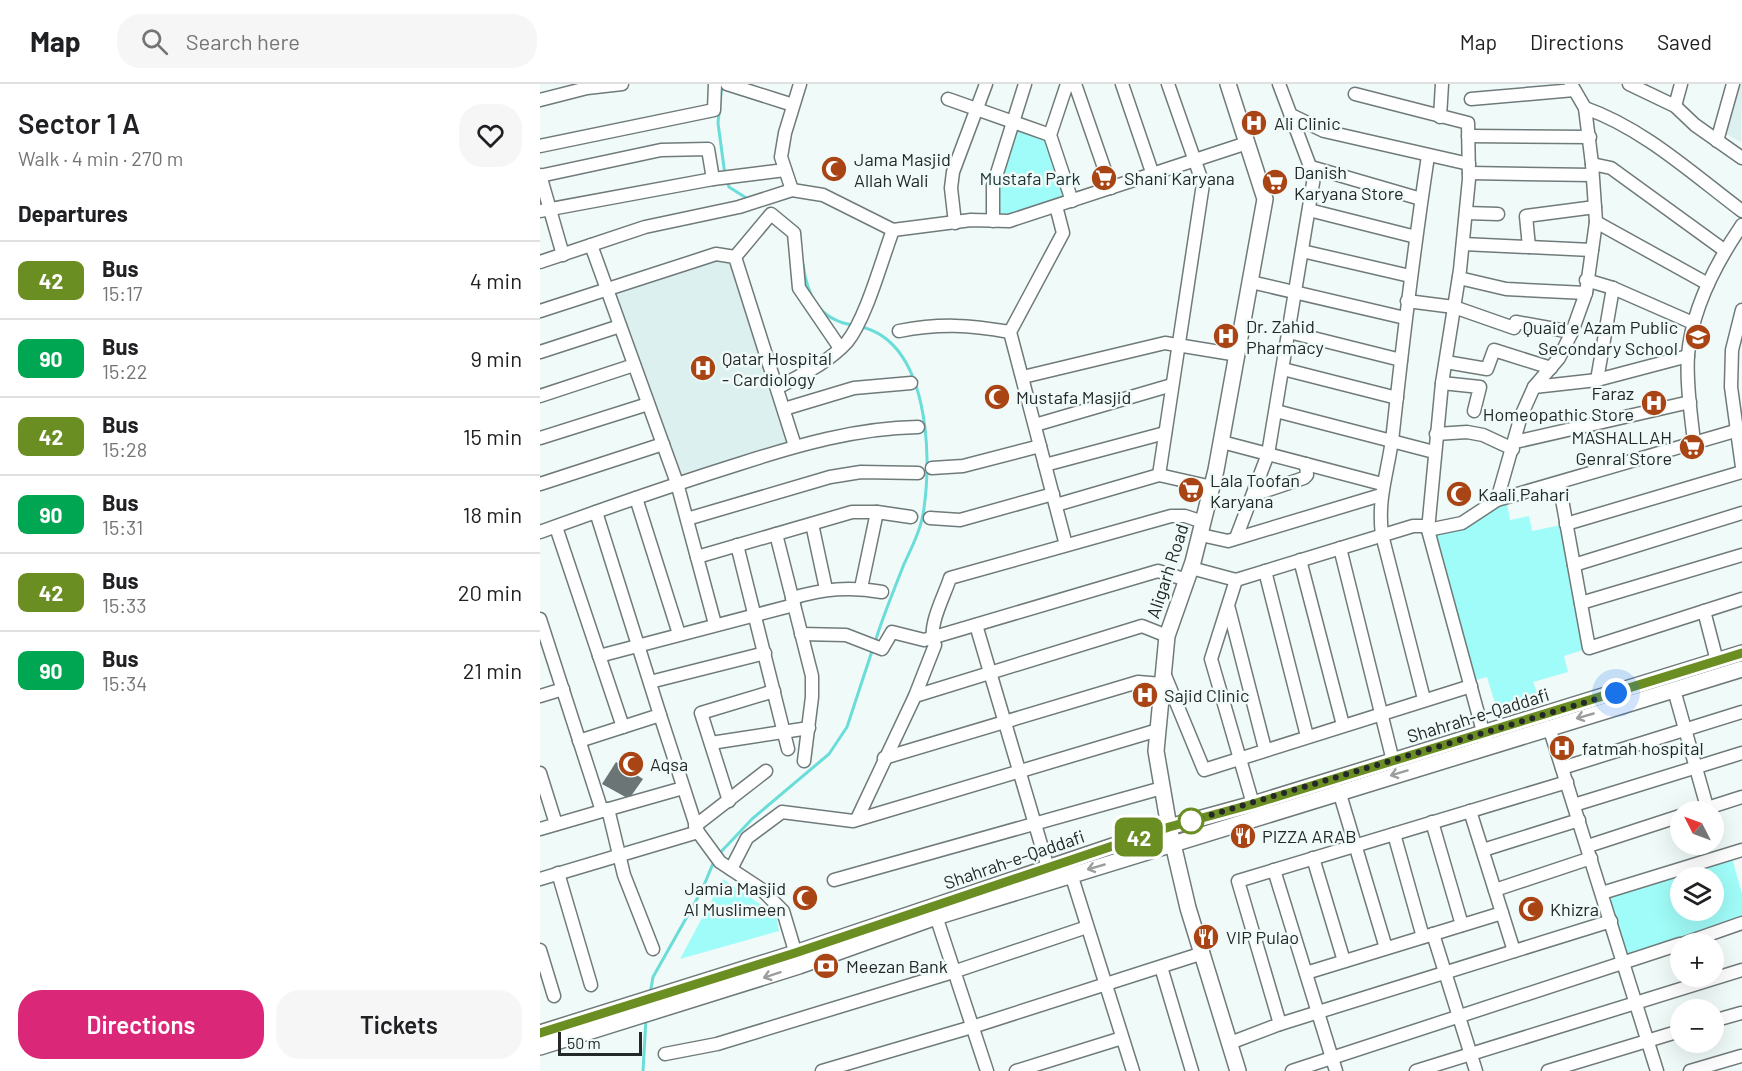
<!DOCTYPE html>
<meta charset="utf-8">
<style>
body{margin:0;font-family:Barlow,sans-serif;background:#f6f6f6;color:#202124;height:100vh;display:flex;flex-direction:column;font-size:22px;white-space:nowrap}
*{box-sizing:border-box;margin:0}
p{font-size:20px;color:#757577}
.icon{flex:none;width:33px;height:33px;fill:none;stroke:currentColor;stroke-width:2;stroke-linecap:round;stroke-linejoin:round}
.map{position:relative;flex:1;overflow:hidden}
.details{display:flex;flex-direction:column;background:#fff;width:540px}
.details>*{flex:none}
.badge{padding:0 12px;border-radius:9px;font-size:21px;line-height:39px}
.needle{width:39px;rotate:312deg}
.fabs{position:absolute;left:1130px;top:717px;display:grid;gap:12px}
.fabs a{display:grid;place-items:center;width:54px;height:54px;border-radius:50%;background:#fff;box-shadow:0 6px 24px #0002;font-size:30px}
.scale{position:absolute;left:18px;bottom:15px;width:84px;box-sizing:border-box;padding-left:6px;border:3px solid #242828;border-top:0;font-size:16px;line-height:21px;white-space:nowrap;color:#242828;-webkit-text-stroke:4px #effaf9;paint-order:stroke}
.you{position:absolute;width:30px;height:30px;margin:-15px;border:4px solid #fff;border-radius:50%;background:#1a73e8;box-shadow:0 0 0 9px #1a73e833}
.map>.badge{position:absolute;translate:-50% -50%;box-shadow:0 0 0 3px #fff}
h2{padding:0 18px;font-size:22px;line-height:54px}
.round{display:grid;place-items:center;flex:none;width:63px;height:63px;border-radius:24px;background:#f6f6f6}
.overview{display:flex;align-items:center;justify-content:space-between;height:102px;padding:0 18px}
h1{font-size:28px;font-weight:600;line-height:45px}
.cta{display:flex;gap:12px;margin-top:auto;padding:12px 18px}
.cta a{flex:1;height:69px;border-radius:24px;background:#db2777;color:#fff;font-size:24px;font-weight:600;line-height:69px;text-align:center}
.cta a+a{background:#f6f6f6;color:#202124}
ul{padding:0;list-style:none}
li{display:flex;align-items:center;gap:18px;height:78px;padding:0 18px;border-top:2px solid #e0e0e0}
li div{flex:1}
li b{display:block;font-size:22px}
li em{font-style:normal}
li .badge{min-width:66px;font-weight:700;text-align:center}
header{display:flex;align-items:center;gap:36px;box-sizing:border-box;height:84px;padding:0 30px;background:#fff;border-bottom:2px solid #e0e0e0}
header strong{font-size:28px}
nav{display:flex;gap:33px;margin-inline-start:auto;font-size:21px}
.search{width:420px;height:54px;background:#f6f6f6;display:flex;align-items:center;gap:15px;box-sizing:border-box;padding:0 21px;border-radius:24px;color:#757577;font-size:22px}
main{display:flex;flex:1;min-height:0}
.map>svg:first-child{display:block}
</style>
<header>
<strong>Map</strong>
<div class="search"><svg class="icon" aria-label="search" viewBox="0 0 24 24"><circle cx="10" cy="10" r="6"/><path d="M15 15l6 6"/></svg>Search here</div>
<nav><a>Map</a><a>Directions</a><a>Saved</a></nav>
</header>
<main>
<section class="details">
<div class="overview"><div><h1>Sector 1 A</h1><p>Walk · 4 min · 270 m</p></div><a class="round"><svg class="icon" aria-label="heart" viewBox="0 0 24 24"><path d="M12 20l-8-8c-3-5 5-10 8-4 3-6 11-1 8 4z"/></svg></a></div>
<h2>Departures</h2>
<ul>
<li><span class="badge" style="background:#6b8e23;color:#fff">42</span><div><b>Bus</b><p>15:17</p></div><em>4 min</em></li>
<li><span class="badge" style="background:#00a651;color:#fff">90</span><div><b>Bus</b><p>15:22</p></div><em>9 min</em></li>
<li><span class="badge" style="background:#6b8e23;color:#fff">42</span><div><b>Bus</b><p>15:28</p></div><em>15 min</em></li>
<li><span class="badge" style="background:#00a651;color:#fff">90</span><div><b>Bus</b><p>15:31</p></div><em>18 min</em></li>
<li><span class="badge" style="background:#6b8e23;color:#fff">42</span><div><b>Bus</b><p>15:33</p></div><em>20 min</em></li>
<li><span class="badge" style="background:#00a651;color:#fff">90</span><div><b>Bus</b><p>15:34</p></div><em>21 min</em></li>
</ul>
<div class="cta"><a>Directions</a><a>Tickets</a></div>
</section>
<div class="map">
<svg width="1202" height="987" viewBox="0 0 1202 987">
<rect width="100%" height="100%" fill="#effaf9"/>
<!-- built -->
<g fill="#dbf0ef">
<path d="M1198,0H1202L1201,58L1183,48Z"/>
<path d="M176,170L195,173L255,362L137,399L67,206Z"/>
</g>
<!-- green -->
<g fill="#a0fcf8" fill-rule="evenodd">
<path d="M473,38L510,51L532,117L453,137V102Z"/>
<path d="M967,419L970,436L989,432L992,447L1026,440L1049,564L1024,572L1028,588L993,598L998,611L979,615L981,622L958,629L947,593L932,597L893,451Z"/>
<path d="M1192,774L1202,810V839L1084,879L1062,809ZM1140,794H1173V826H1140Z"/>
<path d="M183,795L236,831L239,847L140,875Z"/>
</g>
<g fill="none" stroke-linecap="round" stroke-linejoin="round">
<!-- stream -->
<g stroke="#6bddd9" stroke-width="3">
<path d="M182,0L178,39L185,91"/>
<path d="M187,97L189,103L208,115"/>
<path d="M263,180C267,211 278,235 312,241"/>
<path d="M322,243C388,260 392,368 384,424C382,443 372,463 364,480C354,506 343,532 335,558"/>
<path d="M178,771L212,735L289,670L307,643L333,564"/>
<path d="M110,910L113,893L162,806L174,777"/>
<path d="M103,987L106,935"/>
</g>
</g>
<!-- building -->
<path fill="#6c7575" d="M76,678L103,695L89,715L62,700Z"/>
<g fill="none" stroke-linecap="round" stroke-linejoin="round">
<!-- minor casing -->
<g stroke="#707a7a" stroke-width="15">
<g id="minor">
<path d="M187,0L253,21"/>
<path d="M527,0L510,51L532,117"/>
<path d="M535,0L571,104"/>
<path d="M582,0L613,91"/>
<path d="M1089,0L1135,22L1155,41L1202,74"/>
<path d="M815,10L928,39L929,95L920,186L902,299L888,446L945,655"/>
<path d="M408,15L510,51"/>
<path d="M931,15L1034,6"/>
<path d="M0,16L47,4L82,0"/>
<path d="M1135,22L1141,0"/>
<path d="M1045,24C1103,44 1154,91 1202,127"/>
<path d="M751,31L784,47L929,80"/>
<path d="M900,33L902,0"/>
<path d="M928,52L1050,53"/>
<path d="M1177,57L1193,0"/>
<path d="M0,62L174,26L175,0"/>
<path d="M1052,80L1071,84L1184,166"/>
<path d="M771,83L881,115"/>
<path d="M929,89L1052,91"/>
<path d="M0,91L23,171"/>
<path d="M0,92L121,66L168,65L173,95"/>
<path d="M252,106L241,73L245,49L260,0"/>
<path d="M516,122L523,149L470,248L526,461"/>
<path d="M769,126L876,153"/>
<path d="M0,127L173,95L245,86"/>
<path d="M926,129L958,130"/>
<path d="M453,137V102L485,0"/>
<path d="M1056,138L1168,200"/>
<path d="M415,139L411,104L413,88L446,0"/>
<path d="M923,160L1052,166"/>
<path d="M51,161L137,399L175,540"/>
<path d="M989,163L986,132L1055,123"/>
<path d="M762,167L870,192"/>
<path d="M195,173L231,130L254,149L259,204L300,264"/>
<path d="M0,178L105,143L199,123L252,106L283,111L353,146L431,136L469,137L707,59"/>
<path d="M919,194L966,205L1046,209"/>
<path d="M1046,196L1073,204L1153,239"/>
<path d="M711,198L865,234"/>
<path d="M867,217L914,223L974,244L976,238L1032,248"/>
<path d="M1202,226L1192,266L1191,303L1202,383"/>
<path d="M0,227L176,170L195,173L255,362"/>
<path d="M359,247C401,239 429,241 470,248"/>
<path d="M749,248L861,276"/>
<path d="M0,268L80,242"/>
<path d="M906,278L947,285L954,266L1011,284"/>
<path d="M743,285L857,314"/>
<path d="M483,293L625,259L698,271"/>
<path d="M1057,296L1073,204"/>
<path d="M902,299L940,303L934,327"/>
<path d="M994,303L1057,296L1148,272"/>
<path d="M237,304C261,291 288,279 307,258C326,235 342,175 353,146"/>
<path d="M0,312L94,281"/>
<path d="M244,325L314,304L371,299"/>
<path d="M736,327L894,368"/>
<path d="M495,341L632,301"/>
<path d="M896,350L927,348L943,351L973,365"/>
<path d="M0,354L108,320"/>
<path d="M682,358L842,400"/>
<path d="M975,358L1150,318"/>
<path d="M1154,358C1151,330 1146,300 1148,271C1152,224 1176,179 1202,141"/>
<path d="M505,381L625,349"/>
<path d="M392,384L423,382L500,362"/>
<path d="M619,391L663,100L628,0"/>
<path d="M1019,399L1049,564L1202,515"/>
<path d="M0,400L123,360"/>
<path d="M713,411L764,394L767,391L766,380"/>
<path d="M96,414L139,550"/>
<path d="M957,416L981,332L994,303L1019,274L1032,248L1046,209L1056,138L1052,80L1045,24L1031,0"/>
<path d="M516,421L619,391L672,403"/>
<path d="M390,434L420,436L513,410"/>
<path d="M147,435L290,393L321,388L378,389"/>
<path d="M272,440L286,505"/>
<path d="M1026,440L1202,388"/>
<path d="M16,443L83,643"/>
<path d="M888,446L922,439L957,416L1202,345"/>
<path d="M0,448C66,424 132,401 199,380C258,361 316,344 378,343"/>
<path d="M236,450L272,592V613L264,677"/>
<path d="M661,451L688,457L841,411"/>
<path d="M696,454L728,370L774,93L739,0"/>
<path d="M197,461L248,665"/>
<path d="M800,464L853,677"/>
<path d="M157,473L312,428H337L371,433"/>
<path d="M760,476L803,641"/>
<path d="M1034,481L1202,429"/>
<path d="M651,484L696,496L873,442H888"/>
<path d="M725,487L767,652"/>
<path d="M696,496L671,575L713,720"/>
<path d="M321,504L337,428"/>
<path d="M252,514C284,505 309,502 342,508"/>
<path d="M1041,519L1202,471"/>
<path d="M689,525L725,665"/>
<path d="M1164,527L1177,577"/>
<path d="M0,535L62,727L0,745"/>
<path d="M436,541L508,784"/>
<path d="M261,550L306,551L342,565L352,548L384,556L391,554L618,487L647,496"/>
<path d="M59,572L254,521"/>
<path d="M624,589L664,686L931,602"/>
<path d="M110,598L225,569"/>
<path d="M1134,606L1167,723"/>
<path d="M0,612L23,605"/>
<path d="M375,612L602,542L627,552"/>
<path d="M884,615L842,451C837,412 849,386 853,348C863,256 874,164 888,72"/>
<path d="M120,631L158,748L180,778L221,805L243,827L258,877"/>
<path d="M1009,643L1117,987"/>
<path d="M39,657L120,631L56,428"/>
<path d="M171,659L269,644"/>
<path d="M344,674L598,598L622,600"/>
<path d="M1022,684L1202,628"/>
<path d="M0,689L16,740"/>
<path d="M799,707L846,864"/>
<path d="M189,717L161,629L234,607"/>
<path d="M1034,721L1202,669"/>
<path d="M68,725L84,791L113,865"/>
<path d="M62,727L143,704"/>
<path d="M930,727L974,867"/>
<path d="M1155,728L1202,713"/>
<path d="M317,735L375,612L395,561C386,544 405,511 410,494L631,432H645L663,438"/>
<path d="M892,738L922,841"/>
<path d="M155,742L226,687"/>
<path d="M854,750L883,853"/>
<path d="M1048,762L1140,732"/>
<path d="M943,766L1039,736"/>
<path d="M773,774L804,877"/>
<path d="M191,785L207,754L242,728L313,737L618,646"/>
<path d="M734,786L796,987"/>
<path d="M18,789L51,901"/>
<path d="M531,790L593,987"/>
<path d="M0,795L158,748"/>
<path d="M294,796L622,704"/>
<path d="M955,806L1051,774"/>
<path d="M1062,809L1202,766"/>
<path d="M394,826L447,987"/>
<path d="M893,850L936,987"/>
<path d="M1142,860L1202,839"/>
<path d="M0,866L14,912"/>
<path d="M621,883L652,987"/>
<path d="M766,889L962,829"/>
<path d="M1173,937L1201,929"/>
<path d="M740,940L698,797L1027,698"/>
<path d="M690,959L740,940L1071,837"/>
<path d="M125,970L177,960L413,888L547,843"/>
<path d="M282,987L432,943L663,869"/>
<path d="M476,987L582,954"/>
<path d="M752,987L1140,860"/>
<path d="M876,987L1202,886"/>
<path d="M1008,987L1140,947"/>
<path d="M1150,987L1201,972"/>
</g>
</g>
<!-- major casing -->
<g stroke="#707a7a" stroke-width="18">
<g id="major">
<path d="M688,0L725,115L676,386L653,478L627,552L616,667L629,743L648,824L698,987"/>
<path d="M0,949L255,869L629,743L713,720L1202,569"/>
<path d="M0,963L259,882L396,833L1202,585"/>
</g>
</g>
<!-- minor -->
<use href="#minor" stroke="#fff" stroke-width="12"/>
<!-- major -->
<use href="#major" stroke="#fff" stroke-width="15"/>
</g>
<!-- one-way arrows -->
<defs><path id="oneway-shaft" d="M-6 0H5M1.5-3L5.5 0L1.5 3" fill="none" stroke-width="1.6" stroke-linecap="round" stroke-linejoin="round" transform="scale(1.5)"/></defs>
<g stroke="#9c9e9e">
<use href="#oneway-shaft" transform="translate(1045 632) rotate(164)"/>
<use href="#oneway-shaft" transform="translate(859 689) rotate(163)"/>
<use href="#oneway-shaft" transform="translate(556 783) rotate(164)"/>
<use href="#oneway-shaft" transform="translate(232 891) rotate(162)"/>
</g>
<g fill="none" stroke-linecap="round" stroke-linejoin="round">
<!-- line casing -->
<g stroke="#fff" stroke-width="14">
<path id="line" d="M0,949L255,869L629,743L713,720L1202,569"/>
</g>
<!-- line -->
<use href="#line" stroke="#6b8e23" stroke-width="9"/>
<!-- walk -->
<path stroke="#242828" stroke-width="6" stroke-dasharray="0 10.8" d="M651,737L1076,609"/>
</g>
<!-- icons -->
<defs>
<g id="hospital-disc" transform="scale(1.35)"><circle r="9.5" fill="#a94514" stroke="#effaf9"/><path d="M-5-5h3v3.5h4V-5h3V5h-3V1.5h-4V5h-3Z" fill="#fff"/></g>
<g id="mosque-disc" transform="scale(1.35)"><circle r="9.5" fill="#a94514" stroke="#effaf9"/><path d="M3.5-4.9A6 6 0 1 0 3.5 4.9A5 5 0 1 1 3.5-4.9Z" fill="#fff"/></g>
<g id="supermarket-disc" transform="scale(1.35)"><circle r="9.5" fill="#a94514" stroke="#effaf9"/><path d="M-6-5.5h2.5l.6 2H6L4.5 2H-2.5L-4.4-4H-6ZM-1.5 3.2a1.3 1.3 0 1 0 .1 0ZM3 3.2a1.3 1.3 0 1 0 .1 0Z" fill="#fff"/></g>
<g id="school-disc" transform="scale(1.35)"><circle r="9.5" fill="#a94514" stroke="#effaf9"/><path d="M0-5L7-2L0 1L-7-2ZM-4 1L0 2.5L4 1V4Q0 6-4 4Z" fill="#fff"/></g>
<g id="restaurant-disc" transform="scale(1.35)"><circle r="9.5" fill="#a94514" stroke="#effaf9"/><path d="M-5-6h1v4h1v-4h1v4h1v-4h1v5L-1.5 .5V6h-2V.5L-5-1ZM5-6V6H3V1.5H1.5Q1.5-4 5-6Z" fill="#fff"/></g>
<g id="bank-disc" transform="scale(1.35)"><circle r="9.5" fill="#a94514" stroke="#effaf9"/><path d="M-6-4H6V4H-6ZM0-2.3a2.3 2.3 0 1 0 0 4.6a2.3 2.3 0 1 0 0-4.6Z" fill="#fff"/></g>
</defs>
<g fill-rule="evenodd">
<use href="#hospital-disc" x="714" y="39"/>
<use href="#mosque-disc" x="294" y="85"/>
<use href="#supermarket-disc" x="564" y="94"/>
<use href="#supermarket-disc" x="735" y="98"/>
<use href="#hospital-disc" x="686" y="252"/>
<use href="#school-disc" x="1158" y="253"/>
<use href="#hospital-disc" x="163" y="284"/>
<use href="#mosque-disc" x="457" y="313"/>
<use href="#hospital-disc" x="1114" y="319"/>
<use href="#supermarket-disc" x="1152" y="363"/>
<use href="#supermarket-disc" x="651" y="406"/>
<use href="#mosque-disc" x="919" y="410"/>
<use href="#hospital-disc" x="605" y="611"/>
<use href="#hospital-disc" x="1022" y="664"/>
<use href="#mosque-disc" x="91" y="680"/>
<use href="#restaurant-disc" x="703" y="752"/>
<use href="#mosque-disc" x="265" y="814"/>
<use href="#mosque-disc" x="991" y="825"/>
<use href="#restaurant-disc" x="666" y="853"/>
<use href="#bank-disc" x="286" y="882"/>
</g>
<!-- markers -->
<circle fill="#fff" stroke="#6b8e23" stroke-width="3" cx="651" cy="737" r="12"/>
<g text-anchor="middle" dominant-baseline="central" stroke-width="5" stroke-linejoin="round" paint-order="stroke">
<!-- poi labels -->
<g font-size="18" fill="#242828" stroke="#effaf9" text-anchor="start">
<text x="734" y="39">Ali Clinic</text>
<text x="314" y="75">Jama Masjid<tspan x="314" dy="21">Allah Wali</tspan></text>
<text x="754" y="88">Danish<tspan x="754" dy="21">Karyana Store</tspan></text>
<text x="584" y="94">Shani Karyana</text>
<text x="706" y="242">Dr. Zahid<tspan x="706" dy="21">Pharmacy</tspan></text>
<text x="1138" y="243" text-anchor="end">Quaid e Azam Public<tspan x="1138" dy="21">Secondary School</tspan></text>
<text x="182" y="274">Qatar Hospital<tspan x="182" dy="21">- Cardiology</tspan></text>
<text x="1094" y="309" text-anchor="end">Faraz<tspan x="1094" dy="21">Homeopathic Store</tspan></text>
<text x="476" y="313">Mustafa Masjid</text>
<text x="1132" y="353" text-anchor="end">MASHALLAH<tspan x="1132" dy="21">Genral Store</tspan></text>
<text x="670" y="396">Lala Toofan<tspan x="670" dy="21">Karyana</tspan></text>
<text x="938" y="410">Kaali Pahari</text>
<text x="624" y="611">Sajid Clinic</text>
<text x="1042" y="664">fatmah hospital</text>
<text x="110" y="680">Aqsa</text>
<text x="722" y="752">PIZZA ARAB</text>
<text x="246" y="804" text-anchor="end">Jamia Masjid<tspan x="246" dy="21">Al Muslimeen</tspan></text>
<text x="1010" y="825">Khizra</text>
<text x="686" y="853">VIP Pulao</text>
<text x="306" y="882">Meezan Bank</text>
</g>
<!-- park labels -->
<g font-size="18" fill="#1c3130" stroke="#effaf9">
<text x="490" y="94">Mustafa Park</text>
</g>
<!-- street labels -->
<g font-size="18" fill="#242828" stroke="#effaf9">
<text transform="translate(627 487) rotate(-72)">Aligarh Road</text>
<text transform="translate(938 631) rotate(-17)">Shahrah-e-Qaddafi</text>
<text transform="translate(474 775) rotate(-19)">Shahrah-e-Qaddafi</text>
</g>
</g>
</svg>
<div class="fabs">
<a><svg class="needle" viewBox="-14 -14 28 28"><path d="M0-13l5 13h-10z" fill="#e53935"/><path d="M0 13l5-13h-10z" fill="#757577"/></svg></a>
<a><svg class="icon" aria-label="layers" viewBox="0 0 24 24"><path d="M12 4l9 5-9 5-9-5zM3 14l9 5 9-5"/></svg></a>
<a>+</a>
<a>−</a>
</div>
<div class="scale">50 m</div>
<div class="you" style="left:1076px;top:609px"></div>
<b class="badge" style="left:599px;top:753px;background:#6b8e23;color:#fff">42</b>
</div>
</main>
